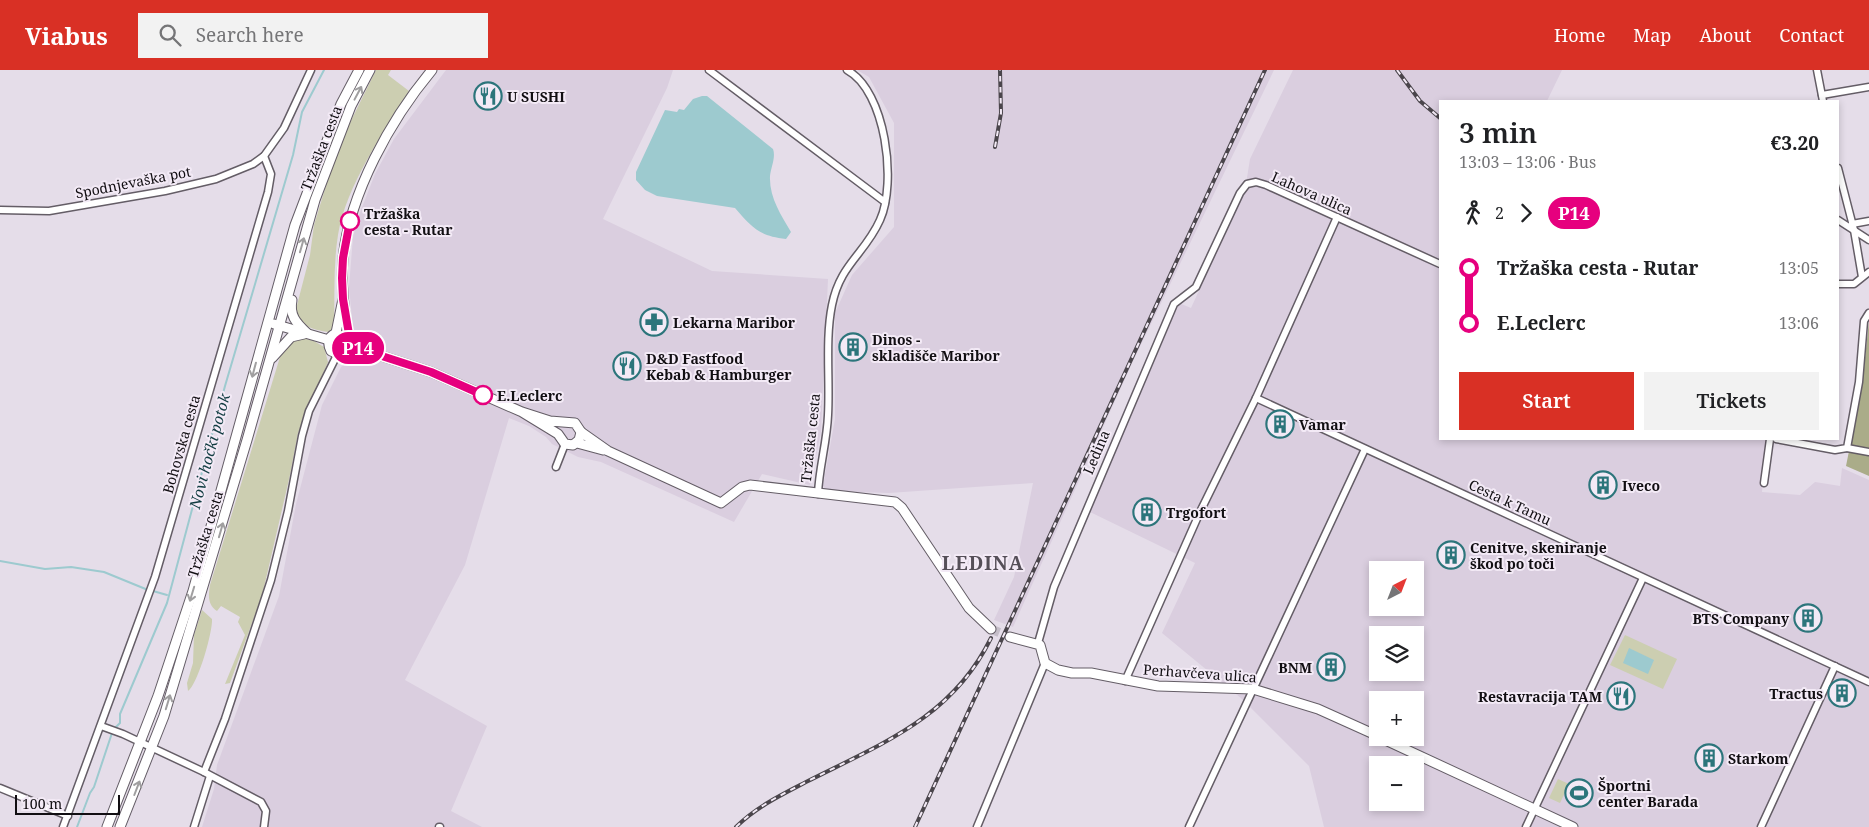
<!DOCTYPE html>
<meta charset="utf-8">
<style>
body{margin:0;font-family:"Noto Serif",serif;background:#f2f2f2;color:#202124;height:100vh;display:flex;flex-direction:column;font-size:19px;white-space:nowrap}
*{box-sizing:border-box;margin:0}
p{font-size:16px;color:#757577}
.icon{flex:none;width:28px;height:28px;fill:none;stroke:currentColor;stroke-width:2;stroke-linecap:round;stroke-linejoin:round}
.map{position:relative;flex:1;overflow:hidden}
.panel{position:absolute;left:1439px;top:30px;width:400px;height:340px;display:flex;flex-direction:column;background:#fff;border-radius:0px;box-shadow:0 2px 8px #0003}
.panel>*{flex:none}
.badge{padding:0 10px;border-radius:16px;font-size:18px;line-height:32px}
.needle{width:32px;rotate:42deg}
.controls{position:absolute;left:1369px;top:491px;display:grid;gap:10px}
.controls a{display:grid;place-items:center;width:55px;height:55px;border-radius:0px;background:#fff;box-shadow:0 2px 8px #0003;font-size:25px}
.scale{position:absolute;left:15px;bottom:12px;width:105px;box-sizing:border-box;padding-left:5px;border:2px solid #110e12;border-top:0;font-size:14px;line-height:18px;white-space:nowrap;color:#110e12;-webkit-text-stroke:4px #f3eaf6;paint-order:stroke}
.map>.badge{position:absolute;translate:-50% -50%;box-shadow:0 0 0 2px #fff}
.legs{display:flex;align-items:center;gap:8px;height:55px;padding:0 20px;font-size:16px}
.legs p{margin-inline-start:auto}
.head{display:flex;align-items:center;justify-content:space-between;height:85px;padding:0 20px}
h1{font-size:28px;font-weight:600;line-height:38px}
.primary-button{display:flex;gap:10px;margin-top:auto;padding:10px 20px}
.primary-button a{flex:1;height:58px;border-radius:0px;background:#d93025;color:#fff;font-size:20px;font-weight:600;line-height:58px;text-align:center}
.primary-button a+a{background:#f2f2f2;color:#202124}
ul{padding:0 20px;list-style:none}
li{display:flex;align-items:center;gap:18px;height:55px;font-size:19px}
li i{display:grid;place-items:center;width:8px;height:100%;margin:0 6px;background:currentColor}
li i::after{content:'';width:12px;height:12px;margin:-6px;border:4px solid;border-radius:50%;background:#fff}
li p{margin-inline-start:auto}
li:first-child i{background:linear-gradient(#0000 50%,currentColor 0)}
li:last-child i{background:linear-gradient(currentColor 50%,#0000 0)}
header{display:flex;align-items:center;gap:30px;box-sizing:border-box;height:70px;padding:0 25px;background:#d93025;color:#fff}
header strong{font-size:24px}
nav{display:flex;gap:28px;margin-inline-start:auto;font-size:18px}
.search{width:350px;height:45px;background:#f2f2f2;display:flex;align-items:center;gap:12px;box-sizing:border-box;padding:0 18px;border-radius:0px;color:#757577;font-size:19px}
.map>svg:first-child{display:block}
</style>
<header>
<strong>Viabus</strong>
<div class="search"><svg class="icon" aria-label="search" viewBox="0 0 24 24"><circle cx="10" cy="10" r="6"/><path d="M15 15l6 6"/></svg>Search here</div>
<nav><a>Home</a><a>Map</a><a>About</a><a>Contact</a></nav>
</header>
<div class="map">
<svg width="1869" height="757" viewBox="0 0 1869 757">
<rect width="100%" height="100%" fill="#e5dde9"/>
<!-- built -->
<g fill="#dacedf" fill-rule="evenodd">
<path d="M446,0H673L667,18L603,149L712,201L828,209L821,362L810,415L762,404L734,452L601,392L578,387L552,374L546,367L529,356L509,348L465,495L405,610L487,656L451,741L482,757H202L214,719L217,695L279,526L296,434L322,335L341,297L353,288L358,276V267L353,259L349,217L353,167L359,145L375,104L394,69Z"/>
<path d="M857,0H1274L1133,291L1013,557L994,550L1014,507L1033,413L889,423L827,421L823,416L835,349V243L852,205L894,157V53L869,7Z"/>
<path d="M1293,0H1562L1547,31H1440V369H1766L1762,422L1800,425L1815,412L1840,416L1842,398L1869,410V757H1324L1309,696L1242,629L1162,563L1195,493L1090,442L1179,233L1191,238L1245,120L1250,89ZM1378,500H1415V538H1378ZM1378,565H1415V602H1378ZM1378,630H1415V668H1378ZM1378,695H1415V732H1378Z"/>
</g>
<!-- green -->
<g fill="#ccceb1">
<path d="M376,0H391L388,5L409,21C383,63 346,116 338,165C333,196 335,227 334,258L328,262C311,259 301,257 296,239L310,185L314,155L328,109L343,67Z"/>
<path d="M302,268L314,271L324,277L328,292L298,363L290,405L262,526L230,613L225,614L245,565L238,552L240,547L221,536L217,541C208,535 208,526 210,515L280,287C284,275 290,271 302,268Z"/>
<path d="M202,540L212,549C213,561 198,614 188,621L187,613L193,593L194,565Z"/>
<path d="M1625,565L1677,589L1663,619L1610,595Z"/>
<path d="M1558,709L1569,714L1560,733L1549,728Z"/>
</g>
<!-- forest -->
<path fill="#aaac89" d="M1869,251V406L1846,396L1862,316Z"/>
<!-- water -->
<g fill="#9dcacf">
<path d="M702,26H707L773,79C776,87 771,97 770,106C769,127 781,145 791,162L786,169C760,166 752,158 735,138L657,126L645,120L636,110V102L665,40L677,42L679,39L684,40L693,29Z"/>
<path d="M1629,578L1654,590L1648,604L1623,593Z"/>
</g>
<g fill="none" stroke-linecap="round" stroke-linejoin="round">
<!-- stream -->
<g stroke="#9dcacf" stroke-width="2">
<path d="M0,491L45,499L71,497L104,502L148,520"/>
<path d="M153,521L167,525"/>
<path d="M114,659L120,653V644L167,533L225,316L293,85L302,42L324,0"/>
<path d="M77,757L90,723L94,717L112,663"/>
</g>
<!-- secondary-tunnel -->
<path stroke="#c5bec9" stroke-width="9" stroke-dasharray="9 4.5" stroke-linecap="butt" d="M991,559L1010,567"/>
<!-- street casing -->
<g stroke="#645d66" stroke-width="9">
<g id="street">
<path d="M709,0L885,132"/>
<path d="M1817,0L1823,31"/>
<path d="M1822,25L1869,17"/>
<path d="M1838,98L1854,160L1862,207"/>
<path d="M0,140L49,141L165,121L216,109L253,94L264,86L284,58L311,0"/>
<path d="M1838,150L1869,170"/>
<path d="M1852,154L1869,151"/>
<path d="M1838,214H1854L1869,202"/>
<path d="M1256,328L1869,612"/>
<path d="M1776,369L1835,380L1847,378L1859,312L1864,251L1869,243"/>
<path d="M1847,378L1869,382"/>
<path d="M556,397L565,374"/>
<path d="M1764,413L1770,369"/>
<path d="M818,424C819,398 827,372 828,345C830,310 825,269 832,235C840,194 865,184 880,150C897,113 886,21 847,0"/>
<path d="M1038,573L1054,517L1174,234L1196,217L1240,123L1247,114L1256,112L1266,115L1440,194"/>
<path d="M1125,611L1200,442L1256,328L1337,147"/>
<path d="M101,656L123,664L204,702L261,732L266,741L264,757"/>
<path d="M204,702L225,649L271,510L288,441L302,366L309,341L337,285"/>
<path d="M0,718L68,746"/>
<path d="M63,757L155,507L268,122L271,104L264,86"/>
<path d="M194,757L210,706"/>
<path d="M439,757H440"/>
<path d="M977,757L1045,593"/>
<path d="M1189,757L1365,379"/>
<path d="M1526,757L1643,508"/>
<path d="M1761,757L1835,596"/>
</g>
</g>
<!-- secondary casing -->
<g stroke="#645d66" stroke-width="11">
<g id="secondary">
<path d="M343,229L336,263C328,267 327,273 331,281L341,285L347,282C354,274 349,270 347,261C344,237 341,213 343,189C349,124 391,49 432,0"/>
<path d="M292,230C289,245 296,253 307,263"/>
<path d="M274,254L329,270"/>
<path d="M351,276L431,302L522,342L550,351L575,353L581,362L579,370L573,375L565,374L558,364L522,342"/>
<path d="M272,288L291,267L304,264"/>
<path d="M581,362L608,381L721,433L742,417L750,415L895,432L902,438L969,538L991,559"/>
<path d="M577,373L603,380"/>
<path d="M1010,567L1040,575L1045,593L1058,600L1072,603H1091L1158,616L1253,619L1318,639L1378,666"/>
<path d="M1381,668L1573,757"/>
<path d="M107,757L158,626L193,521L295,155L341,34L359,0"/>
<path d="M120,757L164,646L247,370L315,130L351,36L370,0"/>
</g>
</g>
<!-- street -->
<use href="#street" stroke="#fff" stroke-width="6"/>
<!-- secondary -->
<use href="#secondary" stroke="#fff" stroke-width="9"/>
<!-- rail casing -->
<g stroke="#4a454b" stroke-width="4">
<g id="rail">
<path d="M1397,0L1420,31L1440,48"/>
<path d="M995,77L1001,43L1000,0"/>
<path d="M736,757C756,737 781,725 806,712C881,674 952,648 991,568"/>
<path d="M915,757L1265,0"/>
</g>
</g>
<!-- rail -->
<use href="#rail" stroke="#f3eaf6" stroke-width="2" stroke-dasharray="5.5" stroke-linecap="butt"/>
</g>
<!-- one-way arrows -->
<defs><path id="oneway-shaft" d="M-6 0H5M1.5-3L5.5 0L1.5 3" fill="none" stroke-width="1.6" stroke-linecap="round" stroke-linejoin="round" transform="scale(1.25)"/></defs>
<g stroke="#a09fa0">
<use href="#oneway-shaft" transform="translate(358 23) rotate(-62)"/>
<use href="#oneway-shaft" transform="translate(302 175) rotate(-74)"/>
<use href="#oneway-shaft" transform="translate(254 300) rotate(105)"/>
<use href="#oneway-shaft" transform="translate(221 460) rotate(-74)"/>
<use href="#oneway-shaft" transform="translate(192 524) rotate(107)"/>
<use href="#oneway-shaft" transform="translate(168 632) rotate(-73)"/>
<use href="#oneway-shaft" transform="translate(137 718) rotate(-69)"/>
</g>
<g fill="none" stroke-linecap="round" stroke-linejoin="round">
<!-- line-1 casing -->
<g stroke="#fff" stroke-width="11">
<path id="line-1" d="M350,151L343,188L342,208L343,229L351,276L431,302L483,325"/>
</g>
<!-- line-1 -->
<use href="#line-1" stroke="#e6007e" stroke-width="8"/>
</g>
<!-- icons -->
<defs>
<g id="restaurant-ring" transform="scale(1.4375)"><circle r="9.5" fill="#f3eaf6" stroke="#2c757b" stroke-width="1.5"/><path d="M-5-6h1v4h1v-4h1v4h1v-4h1v5L-1.5 .5V6h-2V.5L-5-1ZM5-6V6H3V1.5H1.5Q1.5-4 5-6Z" fill="#2c757b"/></g>
<g id="pharmacy-ring" transform="scale(1.4375)"><circle r="9.5" fill="#f3eaf6" stroke="#2c757b" stroke-width="1.5"/><path d="M-2-6h4v4h4v4h-4v4h-4v-4h-4v-4h4Z" fill="#2c757b"/></g>
<g id="building-ring" transform="scale(1.4375)"><circle r="9.5" fill="#f3eaf6" stroke="#2c757b" stroke-width="1.5"/><path d="M-4-6H4V6H1V3H-1V6H-4ZM-2.5-4.3h1.7v1.8h-1.7ZM.8-4.3h1.7v1.8H.8ZM-2.5-1h1.7V.8h-1.7ZM.8-1h1.7V.8H.8Z" fill="#2c757b"/></g>
<g id="stadium-ring" transform="scale(1.4375)"><circle r="9.5" fill="#f3eaf6" stroke="#2c757b" stroke-width="1.5"/><path d="M0-5a6.5 5 0 1 0 0 10a6.5 5 0 1 0 0-10ZM-3.5-1.8h7v3.6h-7Z" fill="#2c757b"/></g>
</defs>
<g fill-rule="evenodd">
<use href="#restaurant-ring" x="488" y="26"/>
<use href="#pharmacy-ring" x="654" y="252"/>
<use href="#building-ring" x="853" y="277"/>
<use href="#restaurant-ring" x="627" y="296"/>
<use href="#building-ring" x="1280" y="354"/>
<use href="#building-ring" x="1603" y="415"/>
<use href="#building-ring" x="1147" y="442"/>
<use href="#building-ring" x="1451" y="485"/>
<use href="#building-ring" x="1808" y="548"/>
<use href="#building-ring" x="1331" y="597"/>
<use href="#building-ring" x="1842" y="623"/>
<use href="#restaurant-ring" x="1621" y="626"/>
<use href="#building-ring" x="1709" y="688"/>
<use href="#stadium-ring" x="1579" y="723"/>
</g>
<!-- markers -->
<g fill="#fff" stroke="#e6007e" stroke-width="2.5">
<circle cx="350" cy="151" r="9"/>
<circle cx="483" cy="325" r="9"/>
</g>
<g text-anchor="middle" dominant-baseline="central" stroke-width="4" stroke-linejoin="round" paint-order="stroke">
<!-- poi labels -->
<g font-size="14" font-weight="bold" fill="#110e12" stroke="#f3eaf6" text-anchor="start">
<text x="507" y="26">U SUSHI</text>
<text x="673" y="252">Lekarna Maribor</text>
<text x="872" y="269">Dinos -<tspan x="872" dy="16">skladišče Maribor</tspan></text>
<text x="646" y="288">D&amp;D Fastfood<tspan x="646" dy="16">Kebab &amp; Hamburger</tspan></text>
<text x="1299" y="354">Vamar</text>
<text x="1622" y="415">Iveco</text>
<text x="1166" y="442">Trgofort</text>
<text x="1470" y="477">Cenitve, skeniranje<tspan x="1470" dy="16">škod po toči</tspan></text>
<text x="1789" y="548" text-anchor="end">BTS Company</text>
<text x="1312" y="597" text-anchor="end">BNM</text>
<text x="1823" y="623" text-anchor="end">Tractus</text>
<text x="1602" y="626" text-anchor="end">Restavracija TAM</text>
<text x="1728" y="688">Starkom</text>
<text x="1598" y="715">Športni<tspan x="1598" dy="16">center Barada</tspan></text>
</g>
<!-- street labels -->
<g font-size="14" fill="#110e12" stroke="#f3eaf6">
<text transform="translate(321 78) rotate(-69)">Tržaška cesta</text>
<text transform="translate(133 112) rotate(-11)">Spodnjevaška pot</text>
<text transform="translate(1312 123) rotate(24)">Lahova ulica</text>
<text transform="translate(810 368) rotate(-84)">Tržaška cesta</text>
<text transform="translate(181 374) rotate(-74)">Bohovska cesta</text>
<text transform="translate(1096 382) rotate(-67)">Ledina</text>
<text transform="translate(1510 432) rotate(25)">Cesta k Tamu</text>
<text transform="translate(205 464) rotate(-73)">Tržaška cesta</text>
<text transform="translate(1200 603) rotate(4)">Perhavčeva ulica</text>
</g>
<!-- stop labels -->
<g font-size="14" font-weight="bold" fill="#110e12" stroke="#f3eaf6" text-anchor="start">
<text x="364" y="143">Tržaška<tspan x="364" dy="16">cesta - Rutar</tspan></text>
<text x="497" y="325">E.Leclerc</text>
</g>
<!-- water labels -->
<g font-size="15" font-style="italic" fill="#113c41" stroke="#f3eaf6">
<text transform="translate(209 381) rotate(-75)">Novi hočki potok</text>
</g>
<!-- district labels -->
<g font-size="19" font-weight="bold" letter-spacing="1" fill="#554f58" stroke="#f3eaf6">
<text x="983" y="493">LEDINA</text>
</g>
</g>
</svg>
<div class="controls">
<a><svg class="needle" viewBox="-14 -14 28 28"><path d="M0-13l5 13h-10z" fill="#e53935"/><path d="M0 13l5-13h-10z" fill="#757577"/></svg></a>
<a><svg class="icon" aria-label="layers" viewBox="0 0 24 24"><path d="M12 4l9 5-9 5-9-5zM3 14l9 5 9-5"/></svg></a>
<a>+</a>
<a>−</a>
</div>
<div class="scale">100 m</div>
<b class="badge" style="left:358px;top:278px;background:#e6007e;color:#fff">P14</b>
<section class="panel">
<div class="head"><div><h1>3 min</h1><p>13:03 – 13:06 · Bus</p></div><b>€3.20</b></div>
<div class="legs"><svg class="icon" aria-label="walk" viewBox="0 0 24 24"><circle cx="13" cy="4" r="2"/><path d="M13 8l-2 6 4 7M11 14l-3 7M7 12l3-4h3l4 4"/></svg>2<svg class="icon" aria-label="forward" viewBox="0 0 24 24"><path d="M9 5l7 7-7 7"/></svg><b class="badge" style="background:#e6007e;color:#fff">P14</b></div>
<ul>
<li><i style="color:#e6007e"></i><b>Tržaška cesta - Rutar</b><p>13:05</p></li>
<li><i style="color:#e6007e"></i><b>E.Leclerc</b><p>13:06</p></li>
</ul>
<div class="primary-button"><a>Start</a><a>Tickets</a></div>
</section>
</div>
